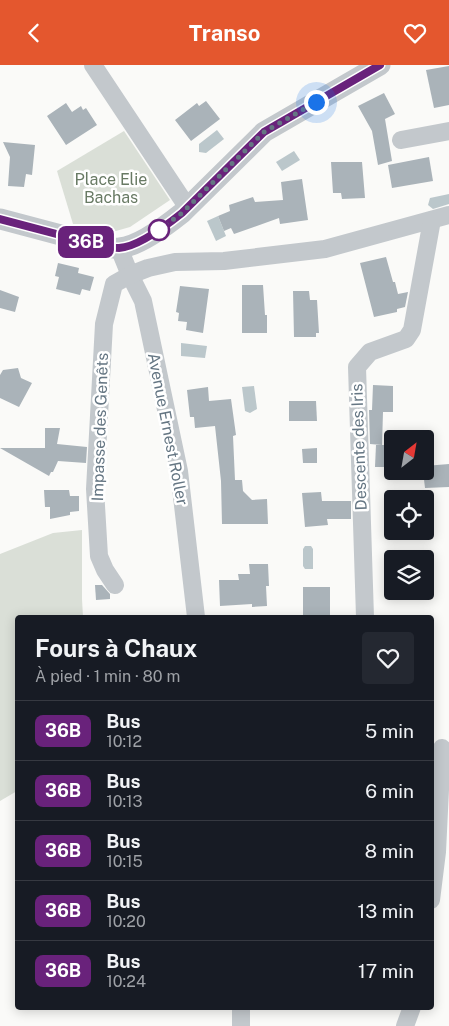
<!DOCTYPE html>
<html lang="fr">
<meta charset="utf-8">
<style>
body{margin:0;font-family:"Public Sans",sans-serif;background:#242831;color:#f1f3f6;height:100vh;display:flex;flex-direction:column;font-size:19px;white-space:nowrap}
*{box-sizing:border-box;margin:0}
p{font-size:16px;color:#9ea1a6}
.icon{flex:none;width:28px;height:28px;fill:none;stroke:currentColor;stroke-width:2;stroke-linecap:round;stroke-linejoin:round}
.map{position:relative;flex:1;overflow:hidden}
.side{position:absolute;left:15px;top:550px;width:419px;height:395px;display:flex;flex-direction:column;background:#171b24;border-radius:5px;box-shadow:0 2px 12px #0003}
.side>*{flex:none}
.badge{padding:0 10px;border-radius:8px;font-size:18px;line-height:32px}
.needle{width:32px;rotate:31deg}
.tools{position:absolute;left:384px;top:365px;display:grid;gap:10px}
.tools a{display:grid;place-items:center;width:50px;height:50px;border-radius:5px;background:#171b24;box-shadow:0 2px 12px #0003;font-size:25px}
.you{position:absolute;width:25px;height:25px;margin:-12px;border:4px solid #fff;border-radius:50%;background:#1a73e8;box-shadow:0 0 0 8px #1a73e833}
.map>.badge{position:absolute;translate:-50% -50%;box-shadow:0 0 0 2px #fff}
.round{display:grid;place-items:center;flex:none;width:52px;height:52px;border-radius:5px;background:#242831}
.head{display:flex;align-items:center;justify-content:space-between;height:85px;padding:0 20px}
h1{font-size:24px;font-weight:700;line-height:38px}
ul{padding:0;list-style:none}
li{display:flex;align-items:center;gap:15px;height:60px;padding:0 20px;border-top:1px solid #363941}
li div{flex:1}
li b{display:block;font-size:19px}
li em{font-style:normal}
li .badge{min-width:55px;font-weight:700;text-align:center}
header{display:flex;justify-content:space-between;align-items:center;height:65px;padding:0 20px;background:#e4572e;color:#fff;font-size:22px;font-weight:700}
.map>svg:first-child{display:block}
</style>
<header><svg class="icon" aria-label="back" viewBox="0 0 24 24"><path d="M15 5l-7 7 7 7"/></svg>Transo<svg class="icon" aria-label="heart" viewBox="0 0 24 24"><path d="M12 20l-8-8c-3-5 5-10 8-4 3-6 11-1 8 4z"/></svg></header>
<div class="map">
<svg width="449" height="961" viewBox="0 0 449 961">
<rect width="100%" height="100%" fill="#fafaf8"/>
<!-- green -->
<g fill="#dadfd7">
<path d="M124,66L170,135L130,162L116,166L73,159L57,106Z"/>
<path d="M82,465V534L83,552H18L17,726L0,736V489L53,468Z"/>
</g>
<!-- water -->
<g fill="#bbc7cb">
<path d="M217,65L224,74L206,88L199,87V79Z"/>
<path d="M294,86L300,95L282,106L276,97Z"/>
<path d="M449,129V139L433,144L428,140L430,133Z"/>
<path d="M218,151L226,171L216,176L207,156Z"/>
<path d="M181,278L207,281L205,293L181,291Z"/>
<path d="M254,321L257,344L250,348L245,346L242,322Z"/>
<path d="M305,481H311L313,484V504H305L303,501V484Z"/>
</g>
<!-- building -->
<g fill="#aab3b9">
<path d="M449,1V40L434,43L426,5Z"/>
<path d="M384,28L395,49L385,54L392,96L378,100L372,66L358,41Z"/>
<path d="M206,36L220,54L191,76L175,55L197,38L199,41Z"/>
<path d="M66,38L72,47L81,41L83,45L86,43L97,60L66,80L47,51Z"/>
<path d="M3,77L35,80L32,110L26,109L24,122L8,121L10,92Z"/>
<path d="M429,92L433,116L392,123L388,100Z"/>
<path d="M331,97H362L365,133L342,134L341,128H333Z"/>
<path d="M302,114L308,155L280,159L279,153L234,169L231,163L224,166L218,151L230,146L229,140L253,132L255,137L283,135L281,117Z"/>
<path d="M386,192L393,217H395L398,229L408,227L405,242L397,244V247L374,252L360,198Z"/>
<path d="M58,198L79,203L78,208L94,212L90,226L82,224L80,230L56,224L59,212L55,211Z"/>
<path d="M242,220H263L265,250H267V268H242Z"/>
<path d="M180,221L209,224L203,268L186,265L187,257L178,256L179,248L176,247Z"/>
<path d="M0,225L19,232L15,247L0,243Z"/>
<path d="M293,226H309L310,235H317L319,268H316V272H294Z"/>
<path d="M18,303L21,313L32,318L19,342L0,333V310L3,305Z"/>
<path d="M373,320L393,321V347H383L382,380L370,379L369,345H372Z"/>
<path d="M208,322L209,336L231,334L236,370L233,371L235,415H242L243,426L252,435L267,434L268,459H222L221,416L215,361L195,363L194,352H190L187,325Z"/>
<path d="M289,336H316L317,356H289Z"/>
<path d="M45,363H60L57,379L87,382L86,398L58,396L53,407H51L49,411L0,383H45Z"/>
<path d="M376,380H392V402H375Z"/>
<path d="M317,383V398H303L302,384Z"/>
<path d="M449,399V422L425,423L423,406H425V401Z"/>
<path d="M44,425H69L70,431H79V446L70,447V450L50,454V442H45Z"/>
<path d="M321,427L322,436H351V454H327L328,460L305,462L302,428Z"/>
<path d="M249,499H268L269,521H266L267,541L252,542V539L220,541L219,515H239L238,509H250Z"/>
<path d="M95,520H102L110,529V534L96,535Z"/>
<rect x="303" y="522" width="27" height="30"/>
</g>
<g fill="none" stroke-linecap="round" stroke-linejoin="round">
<!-- minor -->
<g stroke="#c3c8cc" stroke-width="18">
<path d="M93,0L188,143"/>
<path d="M401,75L449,66"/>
<path d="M119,183L130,210L143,236L179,406L196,552"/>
<path d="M115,520L105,505L99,491L95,424L104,259L114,219L130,210L148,203L175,197L224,196L325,184L449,150"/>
<path d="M365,552L357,302L370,287L406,274L412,265L432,155"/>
<path d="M431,835L437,787L442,683"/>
<path d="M241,942V961"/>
<path d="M405,961L412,942"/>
</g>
<!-- tertiary -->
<path stroke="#c3c8cc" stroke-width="21" d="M0,154L102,181C108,182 113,184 119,183C138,182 167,160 182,148L264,67L380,0"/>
</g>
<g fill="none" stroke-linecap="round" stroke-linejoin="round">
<!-- line casing -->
<g stroke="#fff" stroke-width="11">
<path id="line" d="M0,154L102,181C108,182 113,183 119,183C138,182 167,160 182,148L264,67L380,0"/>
</g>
<!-- line -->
<use href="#line" stroke="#69227b" stroke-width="8"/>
<!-- walk -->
<path stroke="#657683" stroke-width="5" stroke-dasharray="0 9" d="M159,165L182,148L264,67L316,37"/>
</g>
<!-- markers -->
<circle fill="#fff" stroke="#69227b" stroke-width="2.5" cx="159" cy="165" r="10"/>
<g text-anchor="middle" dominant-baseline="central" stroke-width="5" stroke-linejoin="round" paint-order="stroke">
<!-- park labels -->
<g font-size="16" fill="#687a64" stroke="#fff">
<text x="111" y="114">Place Elie<tspan x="111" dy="18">Bachas</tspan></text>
</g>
<!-- street labels -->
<g font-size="16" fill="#657683" stroke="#fff">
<text transform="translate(100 362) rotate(-88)">Impasse des Genêts</text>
<text transform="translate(168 364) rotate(79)">Avenue Ernest Roller</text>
<text transform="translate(359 382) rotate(-92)">Descente des Iris</text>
</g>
</g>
</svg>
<div class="tools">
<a><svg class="needle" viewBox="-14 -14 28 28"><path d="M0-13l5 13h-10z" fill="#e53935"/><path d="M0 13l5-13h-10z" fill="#9ea1a6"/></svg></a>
<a><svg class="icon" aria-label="locate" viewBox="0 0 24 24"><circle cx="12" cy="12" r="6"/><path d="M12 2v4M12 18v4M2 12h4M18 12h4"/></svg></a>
<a><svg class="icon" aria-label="layers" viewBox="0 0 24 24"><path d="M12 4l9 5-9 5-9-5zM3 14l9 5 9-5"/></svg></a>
</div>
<div class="you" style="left:316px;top:37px"></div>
<b class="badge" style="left:86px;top:177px;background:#69227b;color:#fff">36B</b>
<section class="side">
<div class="head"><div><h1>Fours à Chaux</h1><p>À pied · 1 min · 80 m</p></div><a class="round"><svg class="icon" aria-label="heart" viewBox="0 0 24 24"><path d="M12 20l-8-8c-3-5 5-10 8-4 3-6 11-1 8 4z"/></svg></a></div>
<ul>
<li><span class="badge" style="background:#69227b;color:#fff">36B</span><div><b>Bus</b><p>10:12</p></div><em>5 min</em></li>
<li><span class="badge" style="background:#69227b;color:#fff">36B</span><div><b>Bus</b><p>10:13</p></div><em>6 min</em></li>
<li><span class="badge" style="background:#69227b;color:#fff">36B</span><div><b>Bus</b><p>10:15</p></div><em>8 min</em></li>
<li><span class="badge" style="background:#69227b;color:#fff">36B</span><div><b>Bus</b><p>10:20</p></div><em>13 min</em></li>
<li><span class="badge" style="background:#69227b;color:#fff">36B</span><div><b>Bus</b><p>10:24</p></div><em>17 min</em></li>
</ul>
</section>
</div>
